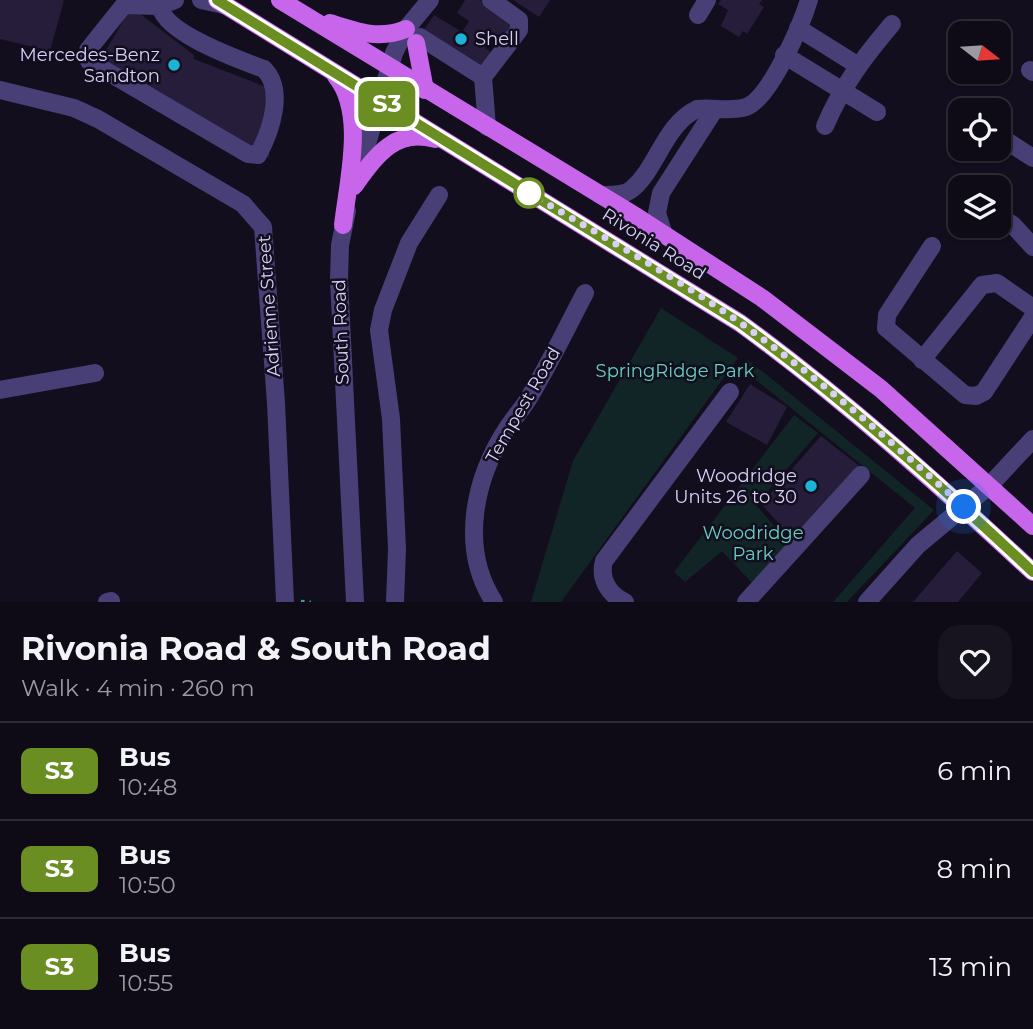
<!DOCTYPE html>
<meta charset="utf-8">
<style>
body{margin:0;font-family:Montserrat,sans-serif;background:#17131f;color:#f1f3f6;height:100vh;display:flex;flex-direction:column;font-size:26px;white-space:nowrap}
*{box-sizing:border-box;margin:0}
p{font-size:23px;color:#9b9aa1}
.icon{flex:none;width:38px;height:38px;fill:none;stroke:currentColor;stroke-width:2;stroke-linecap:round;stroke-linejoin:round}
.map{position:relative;height:602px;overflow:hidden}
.sheet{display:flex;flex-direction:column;background:#0e0a16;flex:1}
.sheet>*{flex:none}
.badge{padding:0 14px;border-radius:10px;font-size:24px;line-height:46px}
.needle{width:46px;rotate:107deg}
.controls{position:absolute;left:948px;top:21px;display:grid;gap:14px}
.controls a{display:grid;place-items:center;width:63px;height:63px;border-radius:14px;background:#0e0a16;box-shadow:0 2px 5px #0004,0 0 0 2px #2e2b35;font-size:35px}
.you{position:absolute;width:35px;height:35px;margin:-18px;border:5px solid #fff;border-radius:50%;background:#1a73e8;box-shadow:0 0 0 10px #1a73e833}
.map>.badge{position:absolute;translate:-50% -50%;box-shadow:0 0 0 4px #fff}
.round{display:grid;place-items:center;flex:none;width:74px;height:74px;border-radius:21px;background:#17131f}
.head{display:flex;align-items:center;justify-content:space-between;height:119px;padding:0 21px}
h1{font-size:33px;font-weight:700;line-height:52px}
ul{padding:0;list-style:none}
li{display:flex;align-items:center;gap:21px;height:98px;padding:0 21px;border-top:2px solid #2e2b35}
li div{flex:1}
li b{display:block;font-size:26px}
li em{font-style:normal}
li .badge{min-width:77px;font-weight:700;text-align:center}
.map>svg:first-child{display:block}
</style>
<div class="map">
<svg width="1033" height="602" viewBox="0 0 1033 602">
<rect width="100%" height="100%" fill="#120e1d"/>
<!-- green -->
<g fill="#122526">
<path d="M661,308L738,358L561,602H531L573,461Z"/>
<path d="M747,359L934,510L847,602H833L915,508L740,367Z"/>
<path d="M794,415L818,433L756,505L790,544L754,585L722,551L685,582L674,572Z"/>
</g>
<!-- building -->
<g fill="#261d3b">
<path d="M0,0H64L50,51L0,39Z"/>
<path d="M465,0H480L515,22L503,42L493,36L485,48L495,55L485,72L422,33L434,15L462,32L469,21L457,13Z"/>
<path d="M513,0H550L539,17Z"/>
<path d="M721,0H762L759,4L764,7L747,34L743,31L739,37L721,26L728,10L718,4Z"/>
<path d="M131,7L194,55V59L269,88V158L101,59Z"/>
<path d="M750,384L787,407L767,445L726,422Z"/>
<path d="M821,436L862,468L795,541L761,504Z"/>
<path d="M957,551L982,573L958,602H913Z"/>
</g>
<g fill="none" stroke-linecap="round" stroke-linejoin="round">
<!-- path -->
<path stroke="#3c9da1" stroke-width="2.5" stroke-dasharray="3.5 5" stroke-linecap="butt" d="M301,601L311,602"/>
<!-- minor -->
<g stroke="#473f76" stroke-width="18">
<path d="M160,0C154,30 240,60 264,69C285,90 271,131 258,155L248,154L89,61L88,50L124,5L159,6L175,0"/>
<path d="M201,0L224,5"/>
<path d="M698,15L707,0"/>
<path d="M798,28L857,65"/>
<path d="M420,37L483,77"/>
<path d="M784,55L877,112"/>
<path d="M1030,70L1033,72"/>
<path d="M0,90L74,108L98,119L243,204L263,227L276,403L285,602"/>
<path d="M825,126C842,86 864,57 892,24"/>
<path d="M487,127L483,77L519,30V20L491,0"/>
<path d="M999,136L1033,158"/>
<path d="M356,181L394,53L406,29L430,0"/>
<path d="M957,189L961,191"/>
<path d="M600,195C611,195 624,196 632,189C658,167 664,125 697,109C713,107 731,112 746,107C770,99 802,23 809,0"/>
<path d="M347,211L340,245L339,280L355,602"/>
<path d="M999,216L1013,225L1033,247"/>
<path d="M664,235L657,213L661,193L715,109"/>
<path d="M932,246L887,315L886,328L965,395L976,396L984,392L1033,317"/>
<path d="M922,360L982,285L997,283L1033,308"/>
<path d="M0,390L95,373"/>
<path d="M107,602L111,601"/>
<path d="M395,602L397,549L391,419L379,330L383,310L409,243L439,195"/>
<path d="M494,602C459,548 474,478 508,427C515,416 524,407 530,396C550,363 567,327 585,293"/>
<path d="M625,602C609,595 599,579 604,561L730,392"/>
<path d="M746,602L861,475"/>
<path d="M867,602L918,545L990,485L1033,439"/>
</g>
<!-- major -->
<g stroke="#c765eb" stroke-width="18">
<path d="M217,0L740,323C844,399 938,484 1033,572"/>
<path d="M280,0L637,217L762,298L881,389L1033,526"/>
<path d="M330,23C357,32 379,40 406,29"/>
<path d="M416,43L425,90"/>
<path d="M336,76C366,113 348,180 343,225"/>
<path d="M354,186C375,157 395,127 435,139"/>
</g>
</g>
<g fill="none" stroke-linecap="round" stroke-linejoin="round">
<!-- line casing -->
<g stroke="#fff" stroke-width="16">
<path id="line" d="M217,0L740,323C844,399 939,484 1033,572"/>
</g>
<!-- line -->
<use href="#line" stroke="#6b8e23" stroke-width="10"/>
<!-- walk -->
<path stroke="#d9d0f9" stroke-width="7" stroke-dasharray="0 12.6" d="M529,193C600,235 674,276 742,324C821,380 892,442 964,507"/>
</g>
<!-- markers -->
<g fill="#1cb3d9" stroke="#120e1d" stroke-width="2.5">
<circle cx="461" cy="39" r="7"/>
<circle cx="174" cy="65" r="7"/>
<circle cx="811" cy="486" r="7"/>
</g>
<circle fill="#fff" stroke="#6b8e23" stroke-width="3.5" cx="529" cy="193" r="14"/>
<g text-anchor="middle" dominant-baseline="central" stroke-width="5" stroke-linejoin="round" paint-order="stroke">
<!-- poi labels -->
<g font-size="18" fill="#d9d0f9" stroke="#120e1d" text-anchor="end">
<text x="475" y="39" text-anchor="start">Shell</text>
<text x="160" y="55">Mercedes-Benz<tspan x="160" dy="21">Sandton</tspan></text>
<text x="797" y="476">Woodridge<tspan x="797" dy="21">Units 26 to 30</tspan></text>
</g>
<!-- street labels -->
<g font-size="18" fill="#d9d0f9" stroke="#120e1d">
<text transform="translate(654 244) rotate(32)">Rivonia Road</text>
<text transform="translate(269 306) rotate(-94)">Adrienne Street</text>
<text transform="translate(341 332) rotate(-92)">South Road</text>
<text transform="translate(523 405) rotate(-60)">Tempest Road</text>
</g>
<!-- park labels -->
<g font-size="18" fill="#66cfc0" stroke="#120e1d">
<text x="675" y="371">SpringRidge Park</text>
<text x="753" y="533">Woodridge<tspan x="753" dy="21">Park</tspan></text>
</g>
</g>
</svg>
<div class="controls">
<a><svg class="needle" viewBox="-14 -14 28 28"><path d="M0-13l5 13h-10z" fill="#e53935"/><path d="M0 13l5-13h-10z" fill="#9b9aa1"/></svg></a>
<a><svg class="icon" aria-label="locate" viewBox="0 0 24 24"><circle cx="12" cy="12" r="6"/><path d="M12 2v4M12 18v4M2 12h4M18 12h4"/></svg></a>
<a><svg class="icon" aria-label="layers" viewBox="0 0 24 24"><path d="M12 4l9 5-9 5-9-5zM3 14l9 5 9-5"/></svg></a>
</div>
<div class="you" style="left:964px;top:507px"></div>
<b class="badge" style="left:387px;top:104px;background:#6b8e23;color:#fff">S3</b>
</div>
<section class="sheet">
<div class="head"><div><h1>Rivonia Road &amp; South Road</h1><p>Walk · 4 min · 260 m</p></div><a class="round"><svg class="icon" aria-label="heart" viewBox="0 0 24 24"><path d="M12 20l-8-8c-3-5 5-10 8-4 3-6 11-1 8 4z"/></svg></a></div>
<ul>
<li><span class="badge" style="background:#6b8e23;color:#fff">S3</span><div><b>Bus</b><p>10:48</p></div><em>6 min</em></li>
<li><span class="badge" style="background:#6b8e23;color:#fff">S3</span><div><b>Bus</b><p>10:50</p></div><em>8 min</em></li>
<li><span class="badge" style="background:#6b8e23;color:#fff">S3</span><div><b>Bus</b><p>10:55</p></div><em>13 min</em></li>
</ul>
</section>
